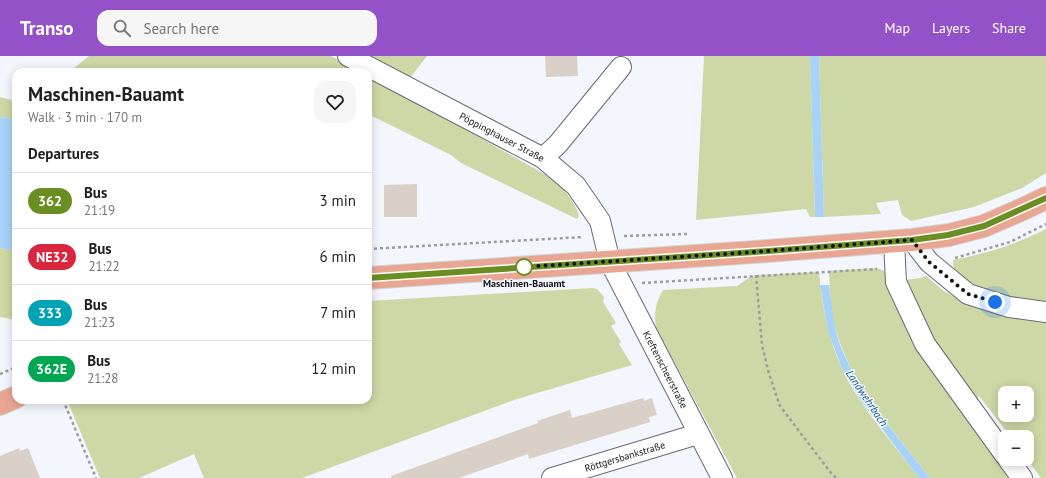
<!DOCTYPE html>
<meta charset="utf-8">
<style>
body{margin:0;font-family:"PT Sans",sans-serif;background:#f6f6f6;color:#202124;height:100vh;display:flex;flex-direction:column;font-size:15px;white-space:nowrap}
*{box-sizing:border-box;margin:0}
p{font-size:13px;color:#757577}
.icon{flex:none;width:22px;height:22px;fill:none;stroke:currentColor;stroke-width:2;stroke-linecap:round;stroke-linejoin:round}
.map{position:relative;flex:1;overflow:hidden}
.sheet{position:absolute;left:12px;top:12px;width:360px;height:336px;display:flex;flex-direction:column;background:#fff;border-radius:12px;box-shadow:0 2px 10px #0003}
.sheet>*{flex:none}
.badge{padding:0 8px;border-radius:13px;font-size:14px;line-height:26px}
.controls{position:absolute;left:998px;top:330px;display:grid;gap:8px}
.controls a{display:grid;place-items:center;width:36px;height:36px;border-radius:8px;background:#fff;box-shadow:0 2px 10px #0003;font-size:20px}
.you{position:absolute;width:20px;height:20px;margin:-10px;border:3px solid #fff;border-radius:50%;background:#1a73e8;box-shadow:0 0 0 6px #1a73e833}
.map>.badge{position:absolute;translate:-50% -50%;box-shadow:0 0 0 2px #fff}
h2{padding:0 16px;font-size:15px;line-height:36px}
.round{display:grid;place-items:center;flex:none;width:42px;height:42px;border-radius:12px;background:#f6f6f6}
.summary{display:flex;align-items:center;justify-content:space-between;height:68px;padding:0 16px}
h1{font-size:19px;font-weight:600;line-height:30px}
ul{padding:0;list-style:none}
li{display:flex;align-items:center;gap:12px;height:56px;padding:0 16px;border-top:1px solid #e0e0e0}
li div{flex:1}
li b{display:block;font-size:15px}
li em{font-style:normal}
li .badge{min-width:44px;font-weight:700;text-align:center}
header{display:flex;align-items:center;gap:24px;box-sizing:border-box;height:56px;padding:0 20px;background:#9352c7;color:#fff}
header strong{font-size:19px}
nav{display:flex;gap:22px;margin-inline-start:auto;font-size:14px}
.search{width:280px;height:36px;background:#f6f6f6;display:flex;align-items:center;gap:10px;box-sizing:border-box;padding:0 14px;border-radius:12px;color:#757577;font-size:15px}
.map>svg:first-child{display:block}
</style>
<header>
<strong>Transo</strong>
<div class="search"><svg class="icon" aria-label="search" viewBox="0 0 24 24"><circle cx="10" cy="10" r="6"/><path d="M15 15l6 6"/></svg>Search here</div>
<nav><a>Map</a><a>Layers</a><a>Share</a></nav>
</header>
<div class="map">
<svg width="1046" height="422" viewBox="0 0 1046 422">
<rect width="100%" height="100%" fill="#f3f6fd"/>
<!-- green -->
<g fill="#cdd8a6" fill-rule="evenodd">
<path d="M89,0H331L363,16H69Z"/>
<path d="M370,0H427L410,22Z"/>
<path d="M704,0H810L815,161H810L806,153L696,164Z"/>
<path d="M819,0H1046V117L1022,132L974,151L911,165L902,159L898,144L876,147L881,158L824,161Z"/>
<path d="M368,19L548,120C562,131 574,143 579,160L577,163L461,107L451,99L368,58Z"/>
<path d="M0,41L16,45V63L0,61Z"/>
<path d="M1046,173V248C1013,243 980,237 954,215L953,204C985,198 1017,188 1046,173Z"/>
<path d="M0,192L16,195V264L0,261Z"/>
<path d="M877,212L887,216L891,226L920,222L926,220L944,235L962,245L1046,262V422H1041L1027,403V381H1011L979,340L965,354L1016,422H930C899,381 855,333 839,284C831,263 830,238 829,215ZM1005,337H1027V359H1005Z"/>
<path d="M819,216C822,249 828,282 842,313C860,351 894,388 919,422H737L656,272C654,258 655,247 663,234L737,230L750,221L758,219Z"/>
<path d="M592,232L597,233L604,241L603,246L616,267L611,270L621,286L619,288L632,309L517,343L302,422H204L194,398L139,422H100L67,344H368V245Z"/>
</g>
<!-- water -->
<g fill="#a9d2f8">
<path d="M810,0H819L824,161H815Z"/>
<path d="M0,61L16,63V195L0,192Z"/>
<path d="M820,229H829C832,248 833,268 839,286C858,337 897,379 930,422H919L861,345L842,313L828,275Z"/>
</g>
<!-- building -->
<g fill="#d9d0c7">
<path d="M545,0H577L578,20L546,21Z"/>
<path d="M417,128V161H384V129Z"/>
<path d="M643,342L644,345L652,342L657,359L649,361L650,366L529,403L528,398L459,422H391V420L538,367L537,365L570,354L572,362Z"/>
<path d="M19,392L20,395L28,392L40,422H0V400Z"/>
</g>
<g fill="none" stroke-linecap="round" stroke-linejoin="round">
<!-- minor casing -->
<g stroke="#676b74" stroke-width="22">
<g id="minor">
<path id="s1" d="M348,0L543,102L576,130L600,165L610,206L722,422"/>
<path d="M543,102L558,88L621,11"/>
<path d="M912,184L929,206L968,238L1009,251L1046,256"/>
<path d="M894,185L896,226L925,288L1005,399"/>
<path d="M1008,403L1022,422"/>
<path id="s2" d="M552,422L698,378"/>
</g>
</g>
<!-- major casing -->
<g stroke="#d4d5d5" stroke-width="24">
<g id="major">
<path d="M368,222L754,196L912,184L949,179L984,170L1023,153L1046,142"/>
<path d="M0,348L16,341"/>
</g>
</g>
<!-- path -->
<g stroke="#9b9da3" stroke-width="2.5" stroke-dasharray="3 3" stroke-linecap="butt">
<path d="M624,180L687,178"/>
<path d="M368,193L583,181"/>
<path d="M955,202L1010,186L1046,168"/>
<path d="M756,219L762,289L769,318L780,350L831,417L836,422"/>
<path d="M642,227L877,213"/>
<path d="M0,318L16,311"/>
<path d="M63,344L96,422"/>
</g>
<!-- minor -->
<use href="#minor" stroke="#fff" stroke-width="20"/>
<!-- major -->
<use href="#major" stroke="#e9a693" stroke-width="22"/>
</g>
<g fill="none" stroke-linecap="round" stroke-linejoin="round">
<!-- line casing -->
<g stroke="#fff" stroke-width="9">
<path id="line" d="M368,222L754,196L912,184L948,179L984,170L1046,142"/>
</g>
<!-- line -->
<use href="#line" stroke="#6b8e23" stroke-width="6"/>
<!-- walk -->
<path stroke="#121317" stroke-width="4" stroke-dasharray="0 7.2" d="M524,211L754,196L912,184L929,206L968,238L995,246"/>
</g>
<!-- markers -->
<circle fill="#fff" stroke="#6b8e23" stroke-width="2" cx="524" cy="211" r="8"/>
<g text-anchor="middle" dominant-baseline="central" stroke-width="3" stroke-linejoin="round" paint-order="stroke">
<!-- street labels -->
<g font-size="10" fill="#121317" stroke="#f3f6fd">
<text stroke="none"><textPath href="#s1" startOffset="174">Pöppinghauser Straße</textPath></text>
<text stroke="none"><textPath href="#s1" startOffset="469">Kreftenscheerstraße</textPath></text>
<text stroke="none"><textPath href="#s2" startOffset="76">Röttgersbankstraße</textPath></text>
</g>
<!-- stop labels -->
<g font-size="10" font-weight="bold" fill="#121317" stroke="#f3f6fd">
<text x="524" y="227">Maschinen-Bauamt</text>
</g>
<!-- water labels -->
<g font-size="11" font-style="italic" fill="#0e5b95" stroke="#f3f6fd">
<text transform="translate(867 342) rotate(56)">Landwehrbach</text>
</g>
</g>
</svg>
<div class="controls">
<a>+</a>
<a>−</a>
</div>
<div class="you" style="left:995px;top:246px"></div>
<section class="sheet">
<div class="summary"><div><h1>Maschinen-Bauamt</h1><p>Walk · 3 min · 170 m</p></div><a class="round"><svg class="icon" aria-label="heart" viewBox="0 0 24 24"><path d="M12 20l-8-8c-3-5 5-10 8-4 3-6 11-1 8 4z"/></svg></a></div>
<h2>Departures</h2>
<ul>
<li><span class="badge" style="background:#6b8e23;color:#fff">362</span><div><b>Bus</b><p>21:19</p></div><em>3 min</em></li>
<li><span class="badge" style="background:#d7263d;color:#fff">NE32</span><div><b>Bus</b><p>21:22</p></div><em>6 min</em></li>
<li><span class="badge" style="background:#00a3b4;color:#fff">333</span><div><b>Bus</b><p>21:23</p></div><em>7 min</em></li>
<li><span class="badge" style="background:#00a651;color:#fff">362E</span><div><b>Bus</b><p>21:28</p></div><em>12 min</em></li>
</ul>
</section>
</div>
